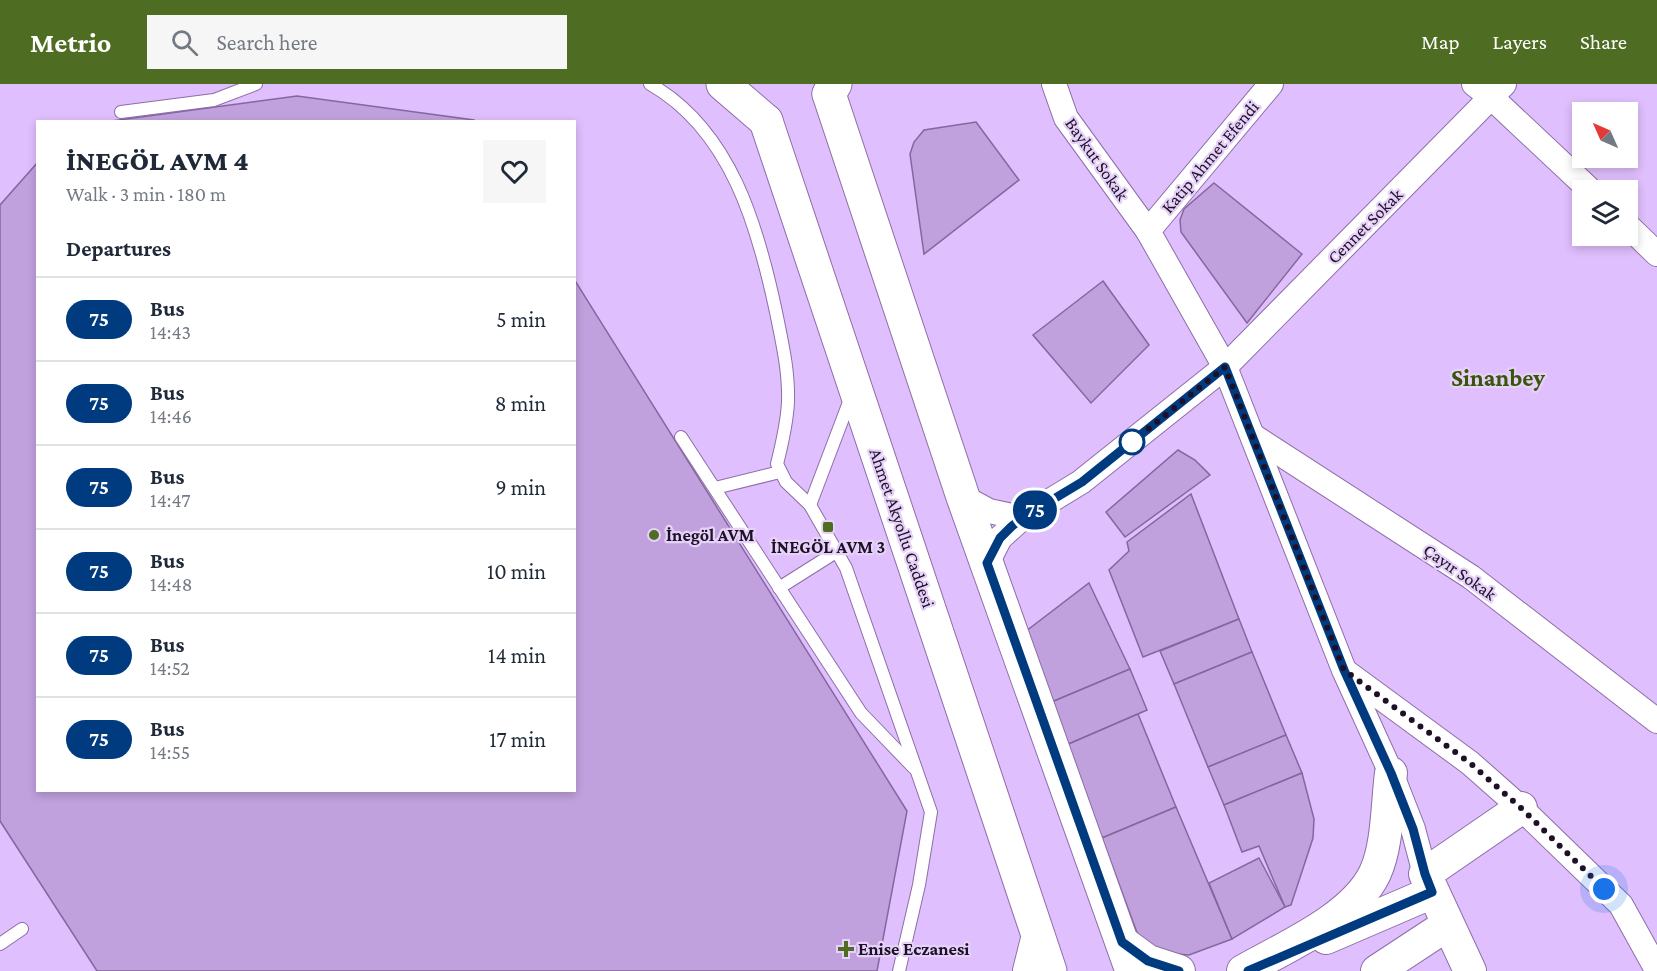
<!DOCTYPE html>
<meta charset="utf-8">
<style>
body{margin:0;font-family:"Crimson Pro",serif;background:#f6f6f7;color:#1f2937;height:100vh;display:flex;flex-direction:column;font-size:22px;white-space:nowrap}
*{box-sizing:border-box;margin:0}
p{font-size:20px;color:#747a83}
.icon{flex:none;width:33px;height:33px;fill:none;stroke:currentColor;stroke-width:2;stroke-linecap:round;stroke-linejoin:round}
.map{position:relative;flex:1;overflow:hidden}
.side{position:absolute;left:36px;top:36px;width:540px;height:672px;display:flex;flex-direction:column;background:#fff;border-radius:0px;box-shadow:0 3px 9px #0003}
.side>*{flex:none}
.badge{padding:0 12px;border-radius:20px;font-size:21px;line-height:39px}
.needle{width:39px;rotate:315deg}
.controls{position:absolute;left:1572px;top:18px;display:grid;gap:12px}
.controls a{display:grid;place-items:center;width:66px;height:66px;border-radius:0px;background:#fff;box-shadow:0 3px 9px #0003;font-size:30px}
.you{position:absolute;width:30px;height:30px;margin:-15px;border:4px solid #fff;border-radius:50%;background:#1a73e8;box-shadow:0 0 0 9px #1a73e833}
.map>.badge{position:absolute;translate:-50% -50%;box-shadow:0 0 0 3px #fff}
h2{padding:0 30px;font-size:22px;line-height:54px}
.round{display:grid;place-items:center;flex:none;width:63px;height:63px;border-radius:0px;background:#f6f6f7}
.overview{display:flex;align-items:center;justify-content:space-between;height:102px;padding:0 30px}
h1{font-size:28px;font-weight:800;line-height:45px}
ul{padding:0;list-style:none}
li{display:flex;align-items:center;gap:18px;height:84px;padding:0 30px;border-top:2px solid #e0e1e3}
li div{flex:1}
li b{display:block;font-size:22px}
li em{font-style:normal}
li .badge{min-width:66px;font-weight:700;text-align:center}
header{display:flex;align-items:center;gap:36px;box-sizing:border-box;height:84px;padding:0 30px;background:#4f6d22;color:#fff}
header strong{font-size:28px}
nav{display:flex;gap:33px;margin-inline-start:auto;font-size:21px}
.search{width:420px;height:54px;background:#f6f6f7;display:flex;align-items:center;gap:15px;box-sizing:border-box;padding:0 21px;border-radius:0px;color:#747a83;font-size:22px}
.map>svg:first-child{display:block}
</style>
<header>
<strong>Metrio</strong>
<div class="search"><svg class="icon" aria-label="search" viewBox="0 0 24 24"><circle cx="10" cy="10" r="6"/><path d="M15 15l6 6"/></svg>Search here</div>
<nav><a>Map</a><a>Layers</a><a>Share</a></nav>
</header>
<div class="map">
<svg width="1657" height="887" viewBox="0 0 1657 887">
<rect width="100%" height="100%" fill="#dfbffd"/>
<!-- building -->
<g fill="#c0a1dd" stroke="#85679f" stroke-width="1.5">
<path d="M297,12L474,36L476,38H104Z"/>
<path d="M976,38L1019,96L924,170L910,70L914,58L924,46Z"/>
<path d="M38,78V706H574V195L907,727L877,887H97L0,737V121Z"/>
<path d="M1214,99L1302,170L1247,239L1181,148L1180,136L1184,125Z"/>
<path d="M1103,197L1149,261L1091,319L1033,251Z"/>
<path d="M1178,366L1195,376L1210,391L1125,453L1106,428Z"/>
<path d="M1191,410L1239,535L1143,573L1109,486L1129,467L1127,458Z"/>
<path d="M1089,499L1130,585L1047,620L1021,551Z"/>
<path d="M1239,535L1252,568L1174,600L1160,567Z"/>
<path d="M1252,568L1286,651L1208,683L1174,600Z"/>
<path d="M1130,585L1147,626L1064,662L1047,620Z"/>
<path d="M1138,630L1176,723L1102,754L1064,662Z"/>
<path d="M1286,651L1302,689L1224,721L1208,683Z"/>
<path d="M1302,689L1314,735L1313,754L1291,821L1285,823L1259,762L1242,768L1224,721Z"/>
<path d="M1176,723L1232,855L1189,871L1165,869L1139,854L1102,754Z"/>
<path d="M1259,774L1285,823L1232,855L1209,799Z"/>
</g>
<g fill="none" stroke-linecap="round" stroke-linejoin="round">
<!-- service casing -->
<g stroke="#8d6ea7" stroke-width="14">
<g id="service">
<path d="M650,0C731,46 758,143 776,228C782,258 789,287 788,318C787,339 782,360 777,380L786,398L810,421L846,484L931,728L919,801L899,887"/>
<path d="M121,28L214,16L256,0"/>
<path d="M681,353L861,629L914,684"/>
<path d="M715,404L780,388"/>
<path d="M810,421L851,313"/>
<path d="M779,504L836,468"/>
<path d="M0,860L22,845"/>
</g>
</g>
<!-- minor casing -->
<g stroke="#8d6ea7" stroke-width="26">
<g id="minor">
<path d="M1054,0L1066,34L1148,147L1225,283L1344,586L1391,689L1413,745L1425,790"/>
<path d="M1474,0L1492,14L1590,106"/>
<path d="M1628,142L1657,170"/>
<path d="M1148,147L1271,0"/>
<path d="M1253,352L1471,493L1657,637"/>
<path d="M963,413L989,427L1022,434L1081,398L1225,283L1504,0"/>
<path d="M987,479L1000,454L1022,434"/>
<path d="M1346,588L1470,679L1521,724L1621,821L1657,886"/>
</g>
</g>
<!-- tertiary casing -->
<g stroke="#8d6ea7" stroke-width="34">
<g id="tertiary">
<path d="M1326,854L1433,808"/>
<path d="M1122,858L1148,877L1179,887"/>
<path d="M1029,887L1038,851"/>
<path d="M1243,887C1285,863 1354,834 1375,789C1388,761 1387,719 1391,689"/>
<path d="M1377,887L1447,841"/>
<path d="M1470,887L1425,790L1521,724"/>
</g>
</g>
<!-- secondary casing -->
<g stroke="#8d6ea7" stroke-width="35">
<g id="secondary">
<path d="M829,10L963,413L1132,887"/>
<path d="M766,37L1050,887"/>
</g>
</g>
<!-- trunk casing -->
<g stroke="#8d6ea7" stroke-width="35">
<g id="trunk">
<path d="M723,0L766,37"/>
<path d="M829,10L835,0"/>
</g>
</g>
<!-- service -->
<use href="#service" stroke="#fff" stroke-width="12"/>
<!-- minor -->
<use href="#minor" stroke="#fff" stroke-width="24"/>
<!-- tertiary -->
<use href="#tertiary" stroke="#fff" stroke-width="32"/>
<!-- secondary -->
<use href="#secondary" stroke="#fff" stroke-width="33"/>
<!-- trunk -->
<use href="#trunk" stroke="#fff" stroke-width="33"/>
</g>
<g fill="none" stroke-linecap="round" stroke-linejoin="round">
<!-- line casing -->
<g stroke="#fff" stroke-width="14">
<path id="line" d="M1179,887L1148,877L1122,858L987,479L1000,454L1011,443L1022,434L1082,398L1225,283L1344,586L1391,689L1413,745L1425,790L1432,808L1248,887"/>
</g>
<!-- line -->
<use href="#line" stroke="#003b80" stroke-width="9"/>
<!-- walk -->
<path stroke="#1e1127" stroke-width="6" stroke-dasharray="0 10.8" d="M1132,358L1225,283L1344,586L1470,679L1521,724L1604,805"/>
</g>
<!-- markers -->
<circle fill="#fff" stroke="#003b80" stroke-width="3" cx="1132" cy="358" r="12"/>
<g fill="#4f6d22" stroke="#e6d2f8" stroke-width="2">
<rect x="822" y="437" width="12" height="12" rx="3"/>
<circle cx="654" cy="451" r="6"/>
<path d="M843 856h6v6h6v6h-6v6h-6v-6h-6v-6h6z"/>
</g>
<g text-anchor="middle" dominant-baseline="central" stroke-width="4.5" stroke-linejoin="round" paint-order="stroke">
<!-- street labels -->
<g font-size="18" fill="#1e1127" stroke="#e6d2f8">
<text transform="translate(1210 73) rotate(-50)">Katip Ahmet Efendi</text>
<text transform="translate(1097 75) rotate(55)">Baykut Sokak</text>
<text transform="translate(1365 142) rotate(-45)">Cennet Sokak</text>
<text transform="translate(902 444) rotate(71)">Ahmet Akyollu Caddesi</text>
<text transform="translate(1460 488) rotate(35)">Çayır Sokak</text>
</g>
<!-- poi labels -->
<g font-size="18" font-weight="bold" fill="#1e1127" stroke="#e6d2f8" text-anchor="start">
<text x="666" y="451">İnegöl AVM</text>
<text x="828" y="463" text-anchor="middle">İNEGÖL AVM 3</text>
<text x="858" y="865">Enise Eczanesi</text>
</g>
<!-- district labels -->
<g font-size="24" font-weight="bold" fill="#3a540c" stroke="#e6d2f8">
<text x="1498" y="293">Sinanbey</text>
</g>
</g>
</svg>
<div class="controls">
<a><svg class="needle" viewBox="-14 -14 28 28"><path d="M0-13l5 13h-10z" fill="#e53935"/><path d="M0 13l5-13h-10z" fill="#747a83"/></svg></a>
<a><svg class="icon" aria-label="layers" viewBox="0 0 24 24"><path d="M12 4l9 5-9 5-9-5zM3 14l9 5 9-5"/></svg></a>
</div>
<div class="you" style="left:1604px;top:805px"></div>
<b class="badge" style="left:1035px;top:426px;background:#003b80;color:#fff">75</b>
<section class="side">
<div class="overview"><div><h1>İNEGÖL AVM 4</h1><p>Walk · 3 min · 180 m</p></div><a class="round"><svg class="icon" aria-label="heart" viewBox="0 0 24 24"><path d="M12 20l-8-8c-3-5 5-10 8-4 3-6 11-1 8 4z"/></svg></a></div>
<h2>Departures</h2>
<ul>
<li><span class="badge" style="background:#003b80;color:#fff">75</span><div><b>Bus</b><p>14:43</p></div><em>5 min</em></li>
<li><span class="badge" style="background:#003b80;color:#fff">75</span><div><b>Bus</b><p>14:46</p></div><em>8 min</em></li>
<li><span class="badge" style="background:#003b80;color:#fff">75</span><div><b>Bus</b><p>14:47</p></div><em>9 min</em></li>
<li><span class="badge" style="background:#003b80;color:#fff">75</span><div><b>Bus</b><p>14:48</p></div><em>10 min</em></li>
<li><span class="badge" style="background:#003b80;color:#fff">75</span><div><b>Bus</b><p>14:52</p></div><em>14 min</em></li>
<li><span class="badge" style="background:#003b80;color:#fff">75</span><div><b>Bus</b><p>14:55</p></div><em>17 min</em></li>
</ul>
</section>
</div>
